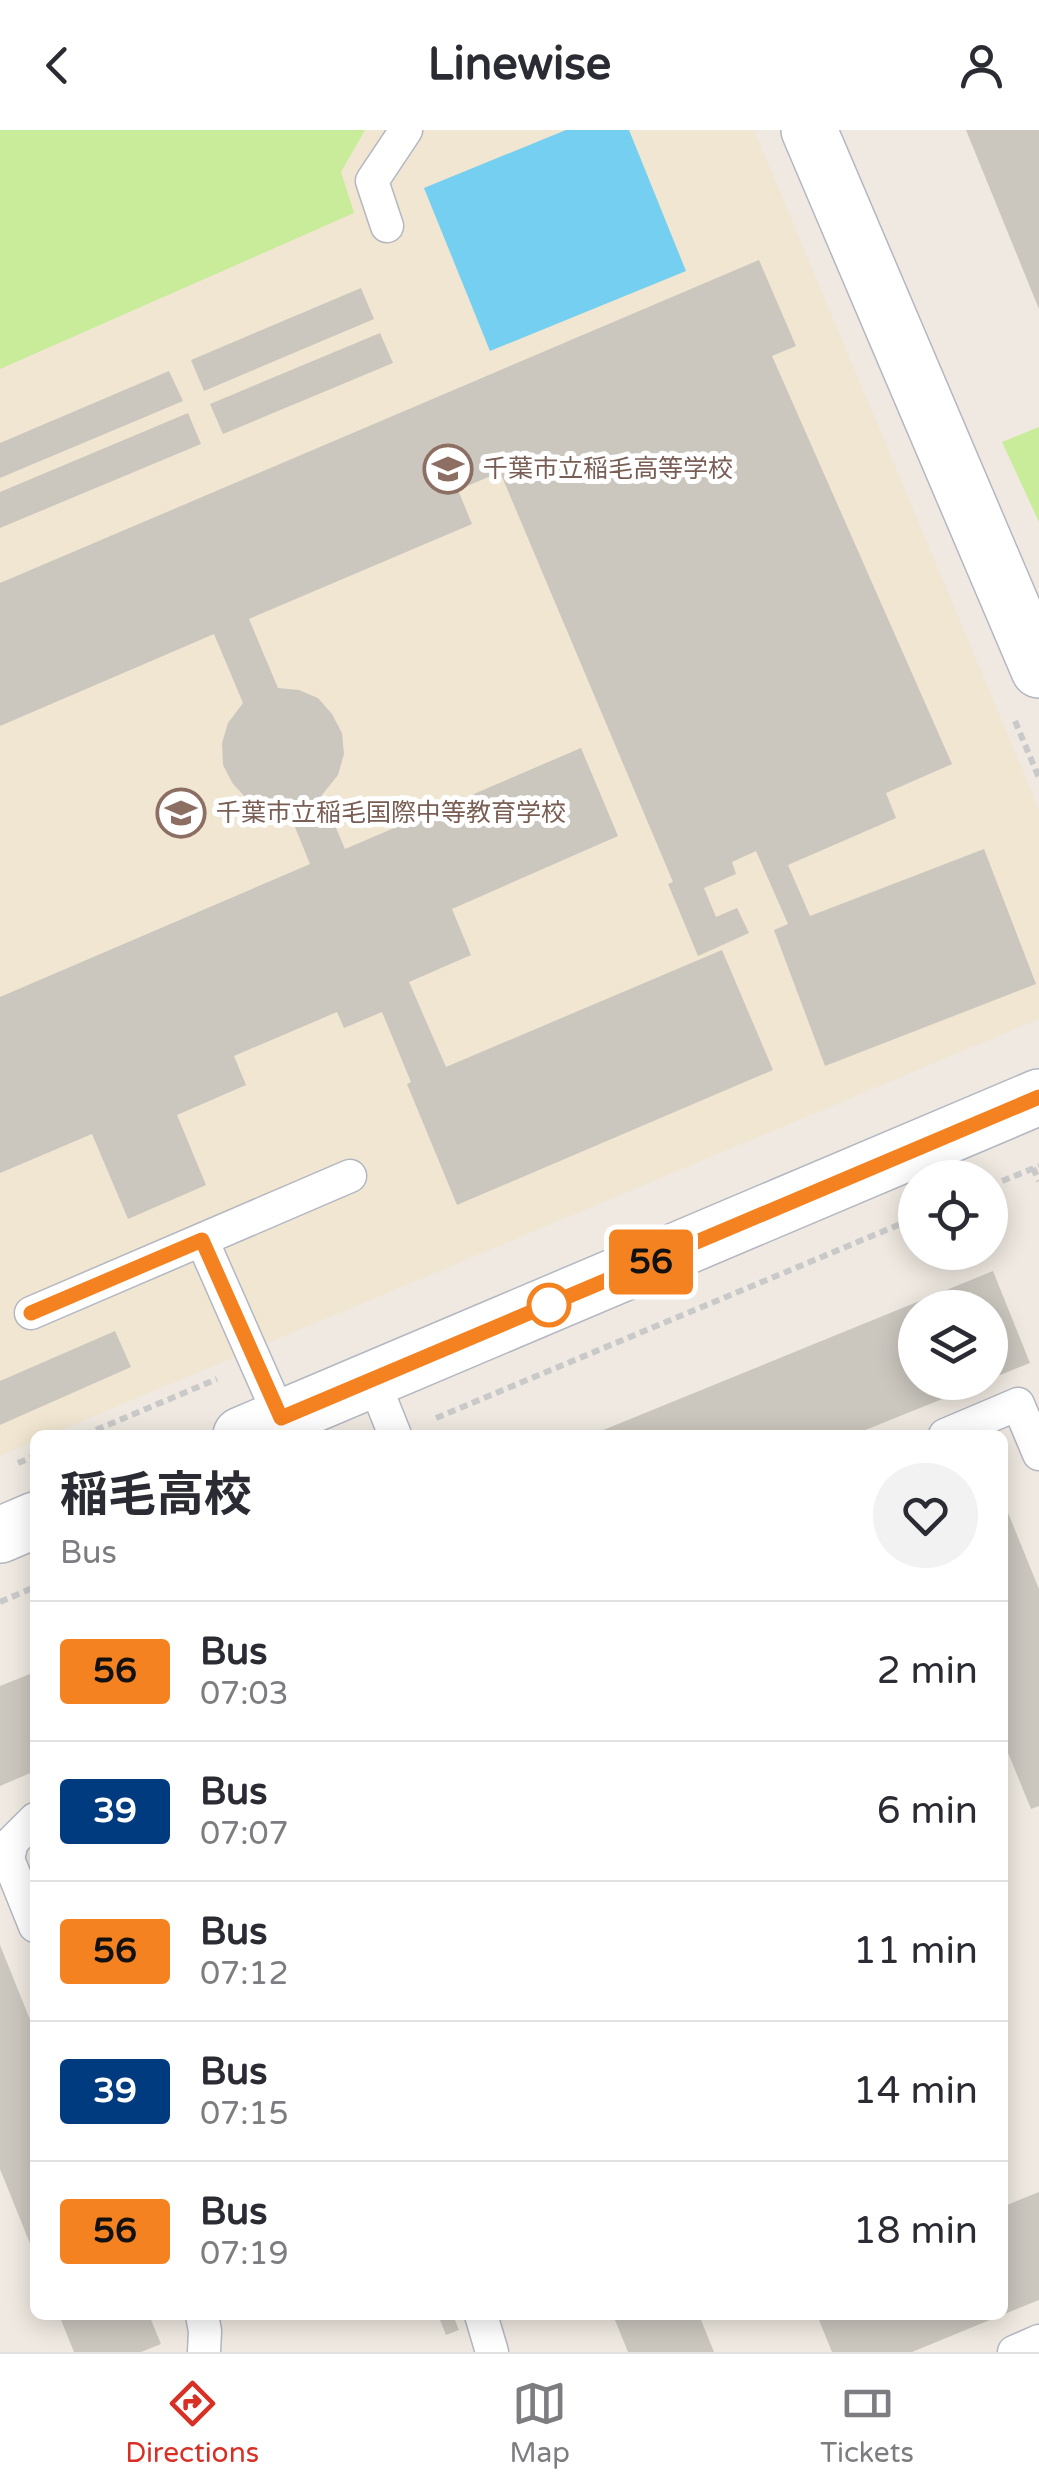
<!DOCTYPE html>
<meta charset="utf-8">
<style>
body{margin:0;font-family:"Varela Round","Noto Sans JP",sans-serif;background:#f2f2f3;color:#2b2b33;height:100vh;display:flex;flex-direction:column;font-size:38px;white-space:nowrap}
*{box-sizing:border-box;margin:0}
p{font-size:32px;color:#7c7c81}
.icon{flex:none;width:55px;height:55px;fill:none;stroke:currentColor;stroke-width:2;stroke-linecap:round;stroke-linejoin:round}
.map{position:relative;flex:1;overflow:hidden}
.panel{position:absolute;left:30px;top:1300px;width:978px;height:890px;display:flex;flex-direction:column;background:#fff;border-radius:15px;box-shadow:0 5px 25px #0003}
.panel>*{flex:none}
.badge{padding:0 20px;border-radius:8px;font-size:35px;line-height:65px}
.tools{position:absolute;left:898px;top:1030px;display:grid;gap:20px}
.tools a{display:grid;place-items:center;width:110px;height:110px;border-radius:50%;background:#fff;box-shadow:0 5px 25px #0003;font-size:50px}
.map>.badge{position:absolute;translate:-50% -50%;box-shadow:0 0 0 5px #fff}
.round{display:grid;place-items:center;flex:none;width:105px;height:105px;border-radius:52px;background:#f2f2f3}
.summary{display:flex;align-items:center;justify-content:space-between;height:170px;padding:0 30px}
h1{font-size:48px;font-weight:700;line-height:75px}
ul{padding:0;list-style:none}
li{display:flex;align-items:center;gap:30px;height:140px;padding:0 30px;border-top:2px solid #e1e1e2}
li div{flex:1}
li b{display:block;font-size:38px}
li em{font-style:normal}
li .badge{min-width:110px;font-weight:700;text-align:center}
header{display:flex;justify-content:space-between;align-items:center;height:130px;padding:0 30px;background:#fff;font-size:45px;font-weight:700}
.tab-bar{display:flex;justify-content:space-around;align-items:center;height:140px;border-top:2px solid #e1e1e2;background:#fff;font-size:28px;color:#7c7c81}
.tab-bar a{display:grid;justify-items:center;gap:5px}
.tab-bar .active{color:#d93025}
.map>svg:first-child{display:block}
</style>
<header><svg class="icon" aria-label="back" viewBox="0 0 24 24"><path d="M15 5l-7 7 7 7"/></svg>Linewise<svg class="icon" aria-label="person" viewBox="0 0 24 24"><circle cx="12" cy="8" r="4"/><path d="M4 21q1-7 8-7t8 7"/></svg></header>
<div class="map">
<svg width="1039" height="2222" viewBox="0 0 1039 2222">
<rect width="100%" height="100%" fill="#efe9e1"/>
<!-- education -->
<path fill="#f0e6d1" d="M0,0H754L1039,679V889L49,1305H35V1311L0,1326Z"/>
<!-- pitch -->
<g fill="#c9ec9a">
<path d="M0,0H365L341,42L354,83L0,239Z"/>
<path d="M1039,297V392L1002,312Z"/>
</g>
<!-- water -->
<path fill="#75cff0" d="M566,0H629L686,141L490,221L424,58Z"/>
<!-- building -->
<g fill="#cbc7bf">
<path d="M966,0H1039V179Z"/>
<path d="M759,130L796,216L772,226L952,634L886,663L896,688L788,735L810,786L984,719L1036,854L825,936L774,800L788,794L756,721L732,732L736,744L704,758L716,787L737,778L749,803L698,826L668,754L673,752L500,342L458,360L472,394L249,489L278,558L299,560L318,568L332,584L342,603L344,624L338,645L322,665L345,719L581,618L618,706L452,779L471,825L409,852L446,937L722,820L773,940L457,1075L407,954L411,952L382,882L344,898L337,882L234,926L246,955L177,985L206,1055L128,1089L92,1004L0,1043V867L310,734L288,680L266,678L247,669L233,654L223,635L222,613L228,593L243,573L214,504L0,596V453Z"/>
<path d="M361,158L374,189L204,261L191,230Z"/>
<path d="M380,203L393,233L223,304L210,274Z"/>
<path d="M169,241L183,271L0,348V313Z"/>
<path d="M188,283L201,314L0,398V362Z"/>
<path d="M993,1141L1030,1233L990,1249V1178H915V1252L982,1253L853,1305H591Z"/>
<path d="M115,1201L131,1237L0,1295V1251Z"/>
<path d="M1002,1368L1039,1459V1676L1031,1679L1002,1608Z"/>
<path d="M35,1542V1641L0,1656V1556Z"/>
<path d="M0,1815L35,1902V2126L0,2039Z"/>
<path d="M1039,2062V2170L1002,2185V2077Z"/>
<path d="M59,2185H149L161,2214L141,2222H74Z"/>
<path d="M438,2185H453L459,2200L446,2205Z"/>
<path d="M613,2185H699L714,2222H628Z"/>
<path d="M817,2185H1002L912,2222H832Z"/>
</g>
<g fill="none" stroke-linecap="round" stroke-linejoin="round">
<!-- lane casing -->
<g stroke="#b4b7c1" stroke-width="35">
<g id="lane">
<path d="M387,96L372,51L406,0"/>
<path d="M202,1110L281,1289"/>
<path d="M31,1183L350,1046"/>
<path d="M373,1250L395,1305"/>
<path d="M945,1305L1018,1274L1039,1324"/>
<path d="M35,1689L12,1712L8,1729L35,1796"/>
<path d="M202,2185L205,2201L204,2222"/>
<path d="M481,2185L492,2222"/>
<path d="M1014,2222L1039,2211"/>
</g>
</g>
<!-- street casing -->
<g stroke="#b4b7c1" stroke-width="58">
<path id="street" d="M809,0L1039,540"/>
</g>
<!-- secondary casing -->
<g stroke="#b4b7c1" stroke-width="58">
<g id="secondary">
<path d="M241,1305L1039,967"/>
<path d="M0,1405L35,1390"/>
</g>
</g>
<!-- path -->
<g stroke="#c9c9c9" stroke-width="6" stroke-dasharray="8 5" stroke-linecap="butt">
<path d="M1015,591L1039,648"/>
<path d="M1033,1038L1039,1051"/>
<path d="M990,1056L1039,1036"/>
<path d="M436,1288L915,1088"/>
<path d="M84,1305L217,1249"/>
<path d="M18,1333L35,1326"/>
<path d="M0,1472L35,1457"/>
</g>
<!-- lane -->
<use href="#lane" stroke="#fff" stroke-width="32"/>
<!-- street -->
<use href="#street" stroke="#fff" stroke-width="55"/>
<!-- secondary -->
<use href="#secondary" stroke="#fff" stroke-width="55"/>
</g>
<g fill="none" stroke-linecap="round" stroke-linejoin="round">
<!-- line casing -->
<g stroke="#fff" stroke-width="22">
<path id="line" d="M31,1183L202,1110L281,1288L1039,967"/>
</g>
<!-- line -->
<use href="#line" stroke="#f58220" stroke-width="15"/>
</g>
<!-- icons -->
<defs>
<g id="school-ring" transform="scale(2.5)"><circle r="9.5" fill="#fff" stroke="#8d6e63" stroke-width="1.5"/><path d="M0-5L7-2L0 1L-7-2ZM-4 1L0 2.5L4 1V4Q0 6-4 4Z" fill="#8d6e63"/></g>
</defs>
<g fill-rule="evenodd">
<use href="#school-ring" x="448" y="339"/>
<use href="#school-ring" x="181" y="683"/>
</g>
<!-- markers -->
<circle fill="#fff" stroke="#f58220" stroke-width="5" cx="549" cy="1175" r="20"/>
<g text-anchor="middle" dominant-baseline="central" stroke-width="10" stroke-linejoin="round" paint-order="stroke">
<!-- education labels -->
<g font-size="25" fill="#785e54" stroke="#fff" text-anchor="start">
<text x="483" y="339">千葉市立稲毛高等学校</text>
<text x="216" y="683">千葉市立稲毛国際中等教育学校</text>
</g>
</g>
</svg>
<div class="tools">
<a><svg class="icon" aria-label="locate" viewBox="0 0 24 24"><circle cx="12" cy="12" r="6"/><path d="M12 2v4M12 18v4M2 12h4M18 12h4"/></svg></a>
<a><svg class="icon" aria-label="layers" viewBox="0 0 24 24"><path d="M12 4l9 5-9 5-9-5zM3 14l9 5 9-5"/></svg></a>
</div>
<b class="badge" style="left:651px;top:1132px;background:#f58220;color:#111">56</b>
<section class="panel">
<div class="summary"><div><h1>稲毛高校</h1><p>Bus</p></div><a class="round"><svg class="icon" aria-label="heart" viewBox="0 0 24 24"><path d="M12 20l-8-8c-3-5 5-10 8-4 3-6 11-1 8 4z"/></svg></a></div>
<ul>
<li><span class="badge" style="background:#f58220;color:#111">56</span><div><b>Bus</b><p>07:03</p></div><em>2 min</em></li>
<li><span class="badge" style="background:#003b80;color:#fff">39</span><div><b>Bus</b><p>07:07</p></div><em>6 min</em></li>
<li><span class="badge" style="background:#f58220;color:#111">56</span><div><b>Bus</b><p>07:12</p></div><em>11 min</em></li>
<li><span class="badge" style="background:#003b80;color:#fff">39</span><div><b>Bus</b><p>07:15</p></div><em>14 min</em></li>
<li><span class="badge" style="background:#f58220;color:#111">56</span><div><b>Bus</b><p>07:19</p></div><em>18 min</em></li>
</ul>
</section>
</div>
<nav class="tab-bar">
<a class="active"><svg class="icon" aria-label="directions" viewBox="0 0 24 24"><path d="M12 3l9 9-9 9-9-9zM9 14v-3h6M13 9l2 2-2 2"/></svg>Directions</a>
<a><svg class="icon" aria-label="map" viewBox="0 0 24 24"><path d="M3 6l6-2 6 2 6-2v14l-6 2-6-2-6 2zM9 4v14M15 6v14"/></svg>Map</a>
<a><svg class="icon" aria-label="tickets" viewBox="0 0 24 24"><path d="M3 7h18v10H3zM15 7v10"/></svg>Tickets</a>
</nav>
